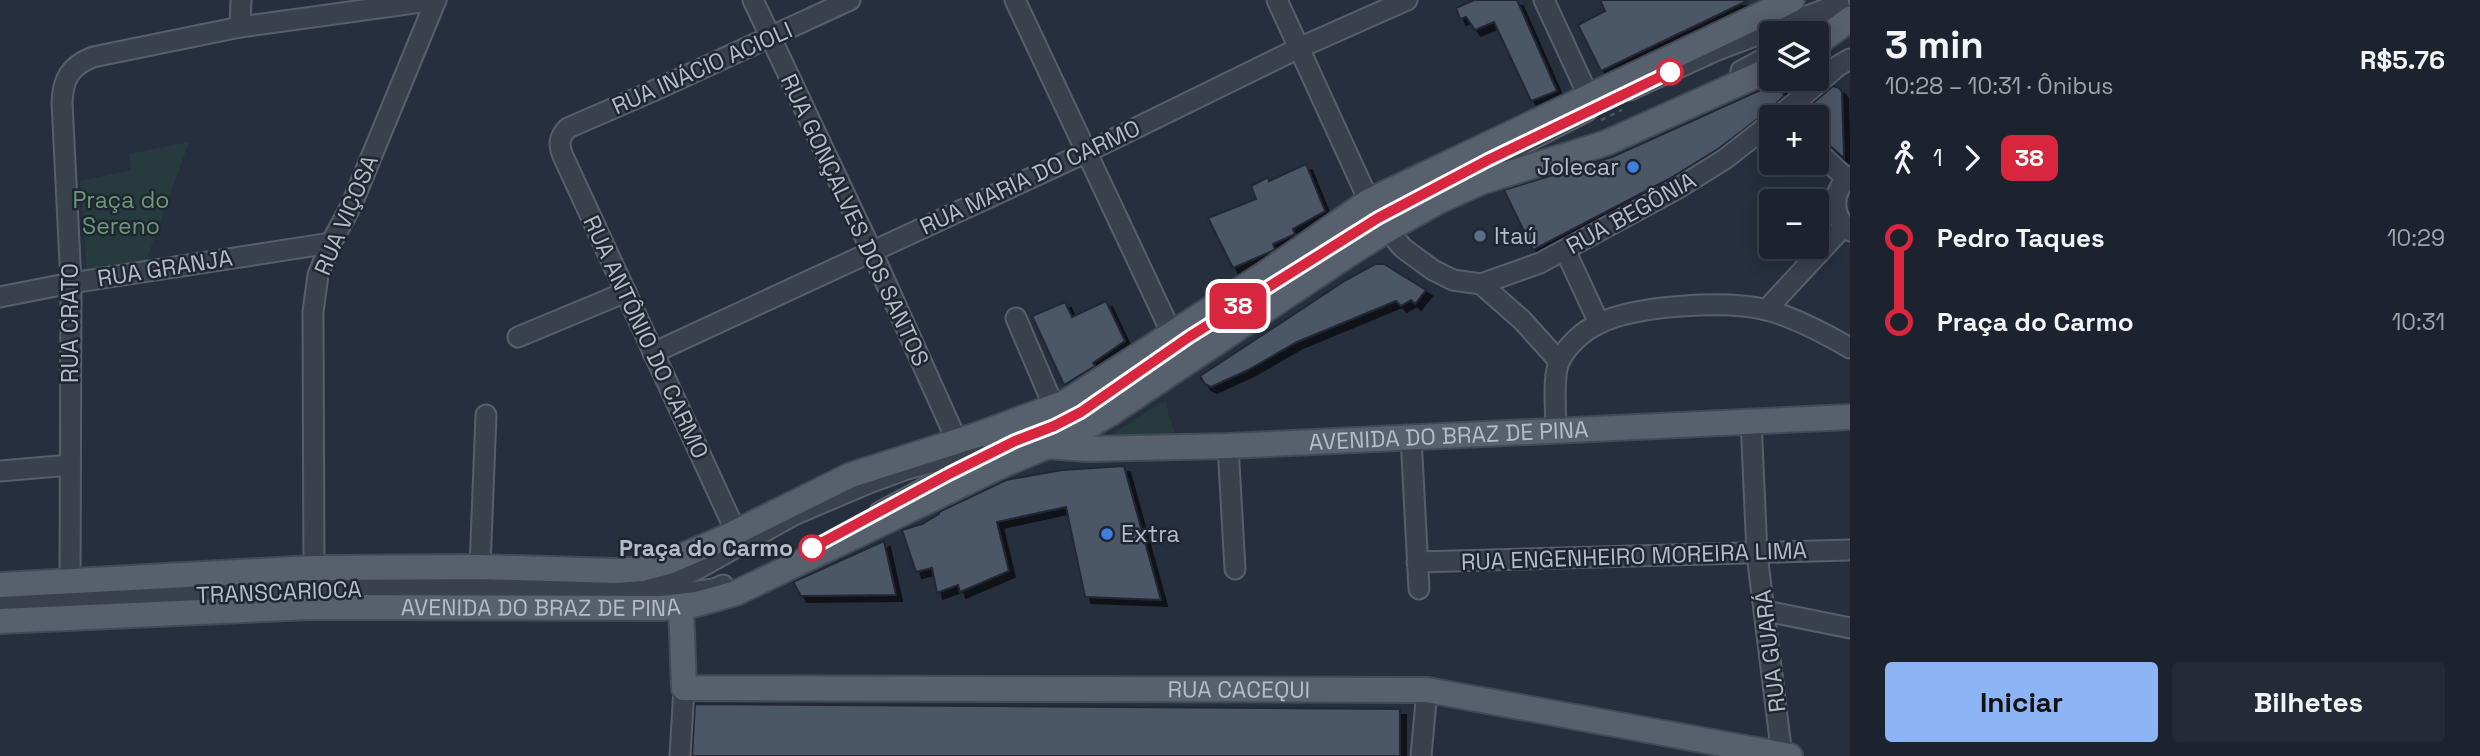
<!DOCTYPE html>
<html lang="pt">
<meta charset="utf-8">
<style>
body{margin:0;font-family:"Space Grotesk",sans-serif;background:#252b36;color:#f1f3f6;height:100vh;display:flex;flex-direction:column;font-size:26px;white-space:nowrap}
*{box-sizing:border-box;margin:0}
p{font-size:23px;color:#a0a4aa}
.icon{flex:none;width:38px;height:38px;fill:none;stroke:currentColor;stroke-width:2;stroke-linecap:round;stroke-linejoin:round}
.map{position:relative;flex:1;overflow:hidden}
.sheet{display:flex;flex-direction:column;background:#1c232e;width:630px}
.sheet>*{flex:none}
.badge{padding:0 14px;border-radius:10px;font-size:24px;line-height:46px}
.controls{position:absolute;left:1759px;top:21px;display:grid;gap:14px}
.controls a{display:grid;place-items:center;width:70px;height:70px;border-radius:7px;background:#1c232e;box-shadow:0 4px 18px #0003,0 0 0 2px #3a404a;font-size:35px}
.map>.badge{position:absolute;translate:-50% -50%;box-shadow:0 0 0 4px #fff}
.legs{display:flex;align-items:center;gap:10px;height:77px;padding:0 35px;font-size:23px}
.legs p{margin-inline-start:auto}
.head{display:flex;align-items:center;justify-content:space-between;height:119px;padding:0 35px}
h1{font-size:38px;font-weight:700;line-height:52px}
.action{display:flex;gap:14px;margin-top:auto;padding:14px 35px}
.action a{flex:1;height:80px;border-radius:7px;background:#8db4f4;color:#111;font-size:28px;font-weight:700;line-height:80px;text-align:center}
.action a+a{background:#252b36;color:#f1f3f6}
ul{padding:0 35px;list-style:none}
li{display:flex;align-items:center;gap:24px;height:84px;font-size:26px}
li i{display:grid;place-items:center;width:10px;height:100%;margin:0 9px;background:currentColor}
li i::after{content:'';width:18px;height:18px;margin:-9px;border:5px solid;border-radius:50%;background:#1c232e}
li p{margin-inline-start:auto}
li:first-child i{background:linear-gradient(#0000 50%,currentColor 0)}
li:last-child i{background:linear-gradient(currentColor 50%,#0000 0)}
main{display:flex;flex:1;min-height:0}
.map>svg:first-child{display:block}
</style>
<main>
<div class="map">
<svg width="1850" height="756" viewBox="0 0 1850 756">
<defs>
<filter id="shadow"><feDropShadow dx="6" dy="6" stdDeviation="0" flood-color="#0009"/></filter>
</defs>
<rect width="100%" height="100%" fill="#252f3d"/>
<!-- green -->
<g fill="#273b3e">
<path d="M189,142L146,261L87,270L80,181L131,170L129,154Z"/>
<path d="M1167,402L1168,413L1176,437L1111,444L1110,436L1160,403Z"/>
</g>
<!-- building -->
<g fill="#4b5666" stroke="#202834" stroke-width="2" filter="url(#shadow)">
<path d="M1474,0H1517L1557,91L1531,101L1494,22L1475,30L1466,17L1460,19L1456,8Z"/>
<path d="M1600,0H1749L1601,71L1578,25L1605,11Z"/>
<path d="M1776,83L1782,86L1784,96L1767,112L1718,149L1669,179L1533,250L1504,190L1612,157Z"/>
<path d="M1833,86L1839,88L1842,92L1844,158L1816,134V117H1797Z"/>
<path d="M1306,164L1325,211L1293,229L1295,234L1273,244L1275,249L1270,252L1233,268L1208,218L1256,199L1251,186L1268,177L1269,181Z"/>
<path d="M1375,264H1384L1426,290L1415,304L1411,300L1401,306L1396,301L1297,342L1248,370L1211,387L1205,384L1200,376L1346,280Z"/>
<path d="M1106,301L1125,341L1093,363L1095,366L1064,385L1032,316L1065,302L1072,317Z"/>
<path d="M1124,466L1161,600L1085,597L1066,507L997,522L1009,571L960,592L958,585L937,593L932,568L916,572L902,530L922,524L939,514V512L1006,480L1062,470Z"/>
<path d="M884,541L896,595L801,596L793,582Z"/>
<path d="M695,704L1400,709V756H692Z"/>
</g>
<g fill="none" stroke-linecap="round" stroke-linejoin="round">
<!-- minor casing -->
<g stroke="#575f6b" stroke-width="23">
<g id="minor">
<path d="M753,0L872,252L957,441"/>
<path d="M1015,0L1172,334"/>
<path d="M1277,0L1369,201L1387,230L1403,248L1433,270L1453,280L1481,284L1522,320L1559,361"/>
<path d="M1544,0L1588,95"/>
<path d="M240,27L241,0"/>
<path d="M1803,33L1828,14"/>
<path d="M1741,71L1771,55"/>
<path d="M1630,90L1715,51L1839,4"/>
<path d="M1778,117L1838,66L1850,59"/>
<path d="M1816,150L1847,179"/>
<path d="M1850,176C1831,192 1831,216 1850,231"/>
<path d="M1565,250L1599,323"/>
<path d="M1481,284L1540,263L1675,190L1725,159L1771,123"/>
<path d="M0,297L71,283L331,243"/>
<path d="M1766,310L1844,226"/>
<path d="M1016,318L1054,407"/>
<path d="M518,337L626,292"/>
<path d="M653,353L1087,152L1299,48L1407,0"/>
<path d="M1751,420L1757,554L1782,756"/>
<path d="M1556,429C1556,412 1552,375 1560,360C1567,346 1583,331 1598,324C1635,305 1727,300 1767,310C1796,318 1824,333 1850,348"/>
<path d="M1411,437L1419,589"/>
<path d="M1228,446L1235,569"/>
<path d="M0,471L70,465"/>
<path d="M880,512L983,457"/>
<path d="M736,532L563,156C558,144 559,137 568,128L653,91L850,0"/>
<path d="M1417,562L1850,550"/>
<path d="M480,567L486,415"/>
<path d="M314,568L313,312L318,275L331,243L351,206L436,0"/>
<path d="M70,580L71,283L62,102C63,79 70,66 93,57L240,27L436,0"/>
<path d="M642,589L694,571L794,515L869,483L907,469L1015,441L1054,426L1081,412L1189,337L1378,218L1587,111"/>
<path d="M0,605L265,591L562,587L642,589L657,593L675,594L714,589L723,585"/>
<path d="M1766,611L1850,628"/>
<path d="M680,756L684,688"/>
<path d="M1421,756L1427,690"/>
</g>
</g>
<!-- major casing -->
<g stroke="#424a56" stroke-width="28">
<g id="major">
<path d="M1816,44L1850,19"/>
<path id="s1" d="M981,434L1047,446L1087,449L1228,446L1850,417"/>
<path d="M0,585L314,568L480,567L616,571L642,569L668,562L724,538L851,475L980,434L1066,402L1263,275L1369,201L1792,0"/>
<path id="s2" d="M681,606L684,688L1427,690L1790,756"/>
<path id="s3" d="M0,621L312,607L662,608L697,604L736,593L1005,464L1069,437L1111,413L1346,256L1387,230L1439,201L1481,182L1606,143L1771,69"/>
</g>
</g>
<!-- path -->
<path stroke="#45585b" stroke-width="2.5" stroke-dasharray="5 5" stroke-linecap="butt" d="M1601,120L1622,110"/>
<!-- minor -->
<use href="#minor" stroke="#39414d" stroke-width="19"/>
<!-- major -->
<use href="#major" stroke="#57606d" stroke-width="24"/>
</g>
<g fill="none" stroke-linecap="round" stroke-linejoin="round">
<!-- line-1 casing -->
<g stroke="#fff" stroke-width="16">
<path id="line-1" d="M812,548L949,474L1015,441L1054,426L1081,412L1189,337L1378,218L1488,160L1670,72"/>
</g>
<!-- line-1 -->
<use href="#line-1" stroke="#d7263d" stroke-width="10"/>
</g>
<!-- markers -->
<g fill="#fff" stroke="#d7263d" stroke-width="3.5">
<circle cx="1670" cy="72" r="12"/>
<circle cx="812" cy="548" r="12"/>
</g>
<g fill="#3f7fe0" stroke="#1e2632" stroke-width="2.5">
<circle cx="1633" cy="167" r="7"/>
<circle cx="1107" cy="534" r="7"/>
</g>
<circle fill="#5c6f8a" stroke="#1e2632" stroke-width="2.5" cx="1480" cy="236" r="7"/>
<g text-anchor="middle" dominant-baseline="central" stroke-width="5" stroke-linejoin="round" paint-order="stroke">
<!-- street labels -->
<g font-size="23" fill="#b4bcc8" stroke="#1e2632">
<text transform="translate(702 68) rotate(-24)">RUA INÁCIO ACIOLI</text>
<text transform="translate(1030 177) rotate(-25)">RUA MARIA DO CARMO</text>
<text transform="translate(1631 213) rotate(-29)">RUA BEGÔNIA</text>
<text transform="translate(346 215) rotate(-67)">RUA VIÇOSA</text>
<text transform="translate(855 220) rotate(65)">RUA GONÇALVES DOS SANTOS</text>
<text transform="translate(165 268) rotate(-9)">RUA GRANJA</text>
<text transform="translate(70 323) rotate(-90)">RUA CRATO</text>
<text transform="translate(646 337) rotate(65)">RUA ANTÔNIO DO CARMO</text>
<text stroke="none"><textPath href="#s1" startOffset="469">AVENIDA DO BRAZ DE PINA</textPath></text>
<text transform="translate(1634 556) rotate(-2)">RUA ENGENHEIRO MOREIRA LIMA</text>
<text transform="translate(279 592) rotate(-2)">TRANSCARIOCA</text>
<text stroke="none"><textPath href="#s3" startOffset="541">AVENIDA DO BRAZ DE PINA</textPath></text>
<text transform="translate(1770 651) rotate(-97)">RUA GUARÁ</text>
<text stroke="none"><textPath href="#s2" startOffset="637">RUA CACEQUI</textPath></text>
</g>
<!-- poi labels -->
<g font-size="23" fill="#b4bcc8" stroke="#1e2632" text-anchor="start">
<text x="1619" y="167" text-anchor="end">Jolecar</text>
<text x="1494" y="236">Itaú</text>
<text x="1121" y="534">Extra</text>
</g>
<!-- park labels -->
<g font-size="23" fill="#6c9877" stroke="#1e2632">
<text x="121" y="200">Praça do<tspan x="121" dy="26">Sereno</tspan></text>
</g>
<!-- stop labels -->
<g font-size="23" font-weight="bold" fill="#b4bcc8" stroke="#1e2632" text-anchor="end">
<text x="793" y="548">Praça do Carmo</text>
</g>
</g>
</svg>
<div class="controls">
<a><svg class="icon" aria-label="layers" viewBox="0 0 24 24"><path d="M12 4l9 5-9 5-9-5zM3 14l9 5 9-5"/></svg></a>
<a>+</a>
<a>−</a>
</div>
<b class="badge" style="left:1238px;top:306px;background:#d7263d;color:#fff">38</b>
</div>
<section class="sheet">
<div class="head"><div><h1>3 min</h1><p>10:28 – 10:31 · Ônibus</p></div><b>R$5.76</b></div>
<div class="legs"><svg class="icon" aria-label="walk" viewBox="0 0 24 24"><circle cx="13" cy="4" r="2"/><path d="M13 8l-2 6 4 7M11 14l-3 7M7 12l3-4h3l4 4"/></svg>1<svg class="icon" aria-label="forward" viewBox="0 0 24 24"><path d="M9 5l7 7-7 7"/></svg><b class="badge" style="background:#d7263d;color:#fff">38</b></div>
<ul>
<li><i style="color:#d7263d"></i><b>Pedro Taques</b><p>10:29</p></li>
<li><i style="color:#d7263d"></i><b>Praça do Carmo</b><p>10:31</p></li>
</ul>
<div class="action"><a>Iniciar</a><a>Bilhetes</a></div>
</section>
</main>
